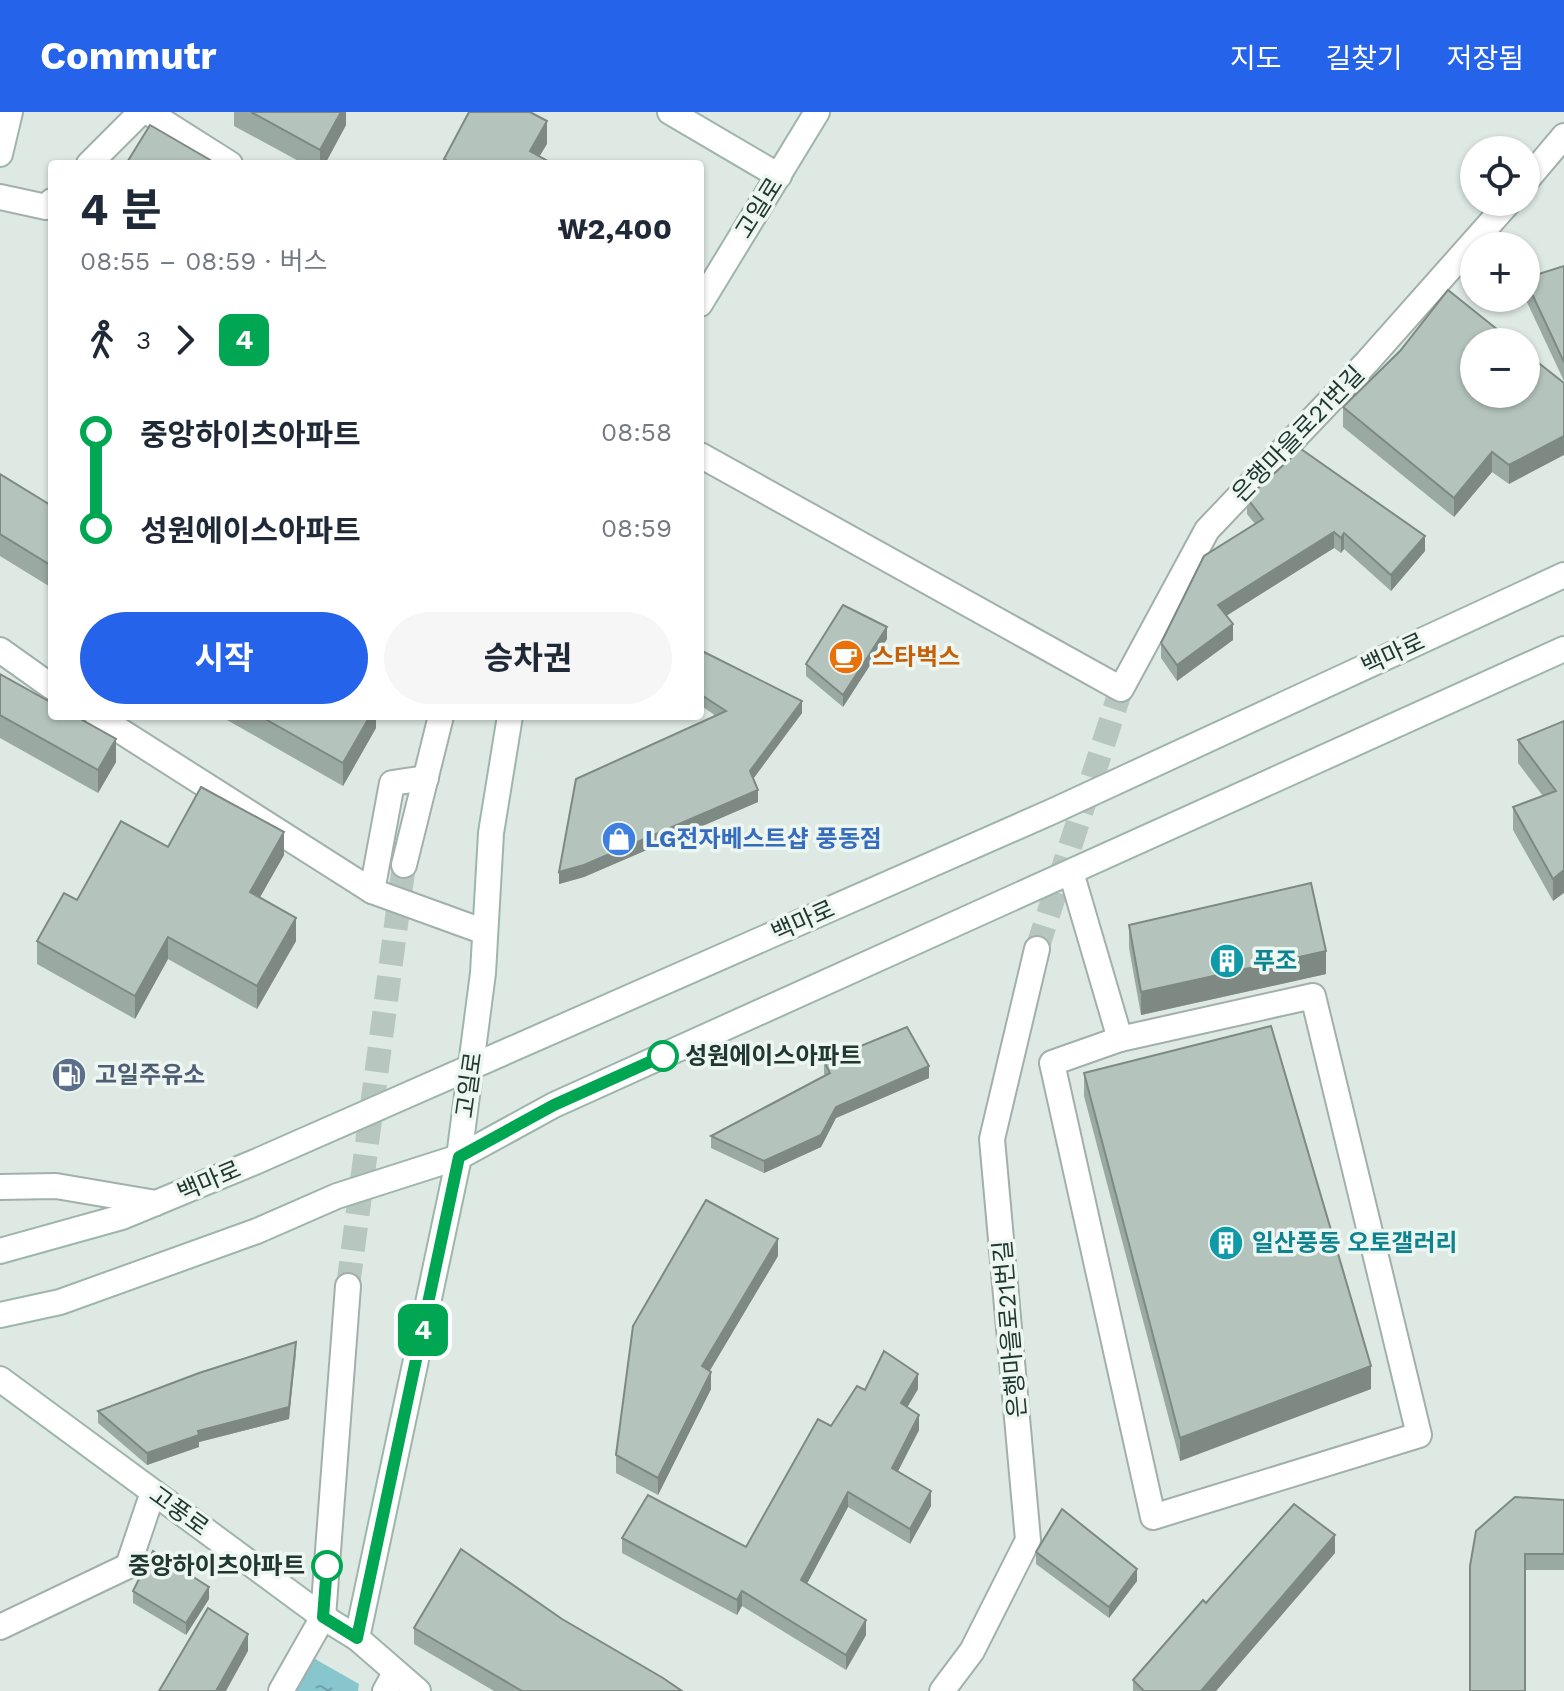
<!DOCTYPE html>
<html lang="ko">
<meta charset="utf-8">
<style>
body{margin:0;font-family:"Work Sans","Noto Sans KR",sans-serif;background:#f6f6f7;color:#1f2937;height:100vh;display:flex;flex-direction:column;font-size:30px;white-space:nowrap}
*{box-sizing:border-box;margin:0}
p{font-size:26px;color:#747a83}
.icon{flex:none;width:44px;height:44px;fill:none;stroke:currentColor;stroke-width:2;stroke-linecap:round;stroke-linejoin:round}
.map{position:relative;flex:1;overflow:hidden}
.details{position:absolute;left:48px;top:48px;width:656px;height:560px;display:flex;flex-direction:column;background:#fff;border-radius:8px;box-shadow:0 2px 6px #0004}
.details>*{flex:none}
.badge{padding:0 16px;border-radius:12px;font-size:28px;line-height:52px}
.fabs{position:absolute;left:1460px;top:24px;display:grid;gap:16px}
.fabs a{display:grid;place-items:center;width:80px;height:80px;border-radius:50%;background:#fff;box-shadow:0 2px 6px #0004;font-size:40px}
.map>.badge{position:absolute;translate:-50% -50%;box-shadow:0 0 0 4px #fff}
.legs{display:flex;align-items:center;gap:12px;height:88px;padding:0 32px;font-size:26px}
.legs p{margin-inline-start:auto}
.headline{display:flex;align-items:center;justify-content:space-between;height:136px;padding:0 32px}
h1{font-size:44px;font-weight:700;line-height:60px}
.cta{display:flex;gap:16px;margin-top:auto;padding:16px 32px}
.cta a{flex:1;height:92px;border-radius:48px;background:#2563eb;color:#fff;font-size:32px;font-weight:700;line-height:92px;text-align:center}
.cta a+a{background:#f6f6f7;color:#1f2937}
ul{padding:0 32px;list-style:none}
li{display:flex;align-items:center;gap:28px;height:96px;font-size:30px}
li i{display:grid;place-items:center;width:12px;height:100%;margin:0 10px;background:currentColor}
li i::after{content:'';width:20px;height:20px;margin:-10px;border:6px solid;border-radius:50%;background:#fff}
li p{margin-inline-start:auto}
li:first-child i{background:linear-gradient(#0000 50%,currentColor 0)}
li:last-child i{background:linear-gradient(currentColor 50%,#0000 0)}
header{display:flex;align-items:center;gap:48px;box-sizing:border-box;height:112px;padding:0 40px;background:#2563eb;color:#fff}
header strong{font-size:38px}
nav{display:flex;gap:44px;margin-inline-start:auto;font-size:28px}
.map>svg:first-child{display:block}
</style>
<header>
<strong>Commutr</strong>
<nav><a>지도</a><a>길찾기</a><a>저장됨</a></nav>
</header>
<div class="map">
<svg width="1564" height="1579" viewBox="0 0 1564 1579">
<defs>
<pattern id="water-ripples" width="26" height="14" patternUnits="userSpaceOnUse" patternTransform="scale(2)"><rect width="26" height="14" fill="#87c6cd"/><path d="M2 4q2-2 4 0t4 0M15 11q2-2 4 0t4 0" fill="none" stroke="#6ea2a7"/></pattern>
</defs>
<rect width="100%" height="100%" fill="#dee9e4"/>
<!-- water -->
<path fill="url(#water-ripples)" d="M308,1543L359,1572L358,1579H289Z"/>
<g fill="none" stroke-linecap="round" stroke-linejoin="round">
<!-- street-tunnel -->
<g stroke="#b8c6c0" stroke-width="24" stroke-dasharray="24 12" stroke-linecap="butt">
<path d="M1037,837L1121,577"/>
<path d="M348,1174L404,753"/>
</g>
<!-- street casing -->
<g stroke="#a1b0ab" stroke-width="28">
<g id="street">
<path d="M148,0L230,52"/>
<path d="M89,52L141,0"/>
<path d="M1526,69L1564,24"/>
<path d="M0,85L46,95L52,89"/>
<path d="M700,343L1121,577L1207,418L1367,250L1509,90"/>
<path d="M0,538L52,575"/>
<path d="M97,604L372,779L485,820"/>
<path d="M404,753L441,604"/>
<path d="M1071,760L1120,927"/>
<path d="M372,779L392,671L426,666"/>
<path d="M1313,884L1419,1323L1153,1405L1052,951L1120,927Z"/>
<path d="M0,1075L56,1074L156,1091"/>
<path d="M0,1515L128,1454L153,1380"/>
<path d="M281,1579L323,1505L348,1174"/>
<path d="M385,1579L395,1561"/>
<path d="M942,1579L972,1539L1028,1428L992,1027L1037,837"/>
</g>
</g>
<!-- secondary casing -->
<g stroke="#9eb5ab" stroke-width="28">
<g id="secondary">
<path d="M670,0L779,64"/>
<path d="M0,42L10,0"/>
<path d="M700,192L817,0"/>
<path d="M0,1139L122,1105L255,1050L1051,700L1564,463"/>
<path d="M0,1203L60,1190L257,1119L337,1084L459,1045L554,993L1564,537"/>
<path d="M0,1267L323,1505L357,1526L418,1579"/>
<path d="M357,1526L459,1045L483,861L491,721L510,604"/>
</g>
</g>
<!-- street -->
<use href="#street" stroke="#fff" stroke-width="24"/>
<!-- secondary -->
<use href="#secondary" stroke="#fff" stroke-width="24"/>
</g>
<!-- wall -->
<g fill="#9ba9a3">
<path d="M234,0H346V13L325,52H304L234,14Z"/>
<path d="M1564,154V269L1525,186L1526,166Z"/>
<path d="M1526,282L1509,372L1492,360L1454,405L1343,315V295Z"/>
<path d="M0,362L52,394V476L0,444Z"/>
<path d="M1247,386L1425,439L1391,479L1344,437L1341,441L1334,436L1226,504L1233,528L1177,569L1161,546V531L1255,412L1247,402Z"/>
<path d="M887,527L843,595L806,564V552Z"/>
<path d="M700,538L802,601L753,667L758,690L584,765L559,772L716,604L700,593Z"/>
<path d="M0,562L116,650L98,681L0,626Z"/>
<path d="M220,604H376V616L343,674Z"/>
<path d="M1564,609L1553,789L1513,718V695L1543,684L1518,651V628Z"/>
<path d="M168,735L284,743L259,786L296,829L257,897L168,847L135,907L37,852V829L77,788Z"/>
<path d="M1129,813L1326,862L1141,903L1129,836Z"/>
<path d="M824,949L929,966L836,1006L821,1035L764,1061L711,1036V1024L825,964L824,961Z"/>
<path d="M1084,961L1371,1277L1180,1349L1084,984Z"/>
<path d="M778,1144L709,1259L711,1277L658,1383L616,1361V1343Z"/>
<path d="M296,1242L289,1307L199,1330V1335L147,1353L98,1311V1299Z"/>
<path d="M918,1277L907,1295L919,1318L898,1359L931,1394L910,1432L848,1395L807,1471L866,1523L846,1558L742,1494L737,1503L622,1441V1426L746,1435L831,1314L865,1278Z"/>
<path d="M1564,1388V1458H1525L1470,1454Z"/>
<path d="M1036,1440L1137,1469L1109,1506L1036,1452Z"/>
<path d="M1335,1441L1216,1579H1133V1568Z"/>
<path d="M133,1479L209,1487L186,1523L133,1491Z"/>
<path d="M562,1507L682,1579H494L414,1532V1516Z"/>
</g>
<!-- shaded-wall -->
<g fill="#7e8984">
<path d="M341,0H346V13L325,52H320V38Z"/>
<path d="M547,9V32L535,52L530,39Z"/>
<path d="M1564,324V343L1509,372V353Z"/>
<path d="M1492,340V360L1454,405V386Z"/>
<path d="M1334,420V436L1218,509V493Z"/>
<path d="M1344,421V437L1341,441V426Z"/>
<path d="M1425,424V439L1391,479V463Z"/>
<path d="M1233,512V528L1177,569V553Z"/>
<path d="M887,515V527L843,595V583Z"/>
<path d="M802,589V601L750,671V659Z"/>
<path d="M370,604H376V616L343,674V651Z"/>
<path d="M116,627V650L98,681V658Z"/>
<path d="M758,678V690L584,765L559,772V760Z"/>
<path d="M284,720V743L250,803V780Z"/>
<path d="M1564,758V781L1553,789V767Z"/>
<path d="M296,806V829L257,897V874Z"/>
<path d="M168,825V847L135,907V884Z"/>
<path d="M1326,839V862L1141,903V880Z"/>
<path d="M929,954V966L836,1006L821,1035L764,1061V1049L836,995Z"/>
<path d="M778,1127V1144L702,1272V1254Z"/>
<path d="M296,1230L289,1307L199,1330V1335L147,1353V1341L198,1319Z"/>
<path d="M1371,1254V1277L1180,1349V1326Z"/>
<path d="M711,1260V1277L658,1383V1366Z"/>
<path d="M918,1262V1277L901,1306V1291Z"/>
<path d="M919,1303V1318L892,1371V1356Z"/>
<path d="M931,1379V1394L910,1432V1417Z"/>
<path d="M848,1380V1395L801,1483V1468Z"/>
<path d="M1335,1423V1441L1216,1579H1201Z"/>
<path d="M1137,1457V1469L1109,1506V1495Z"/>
<path d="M209,1475V1487L186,1523V1511Z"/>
<path d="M742,1479V1494L737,1503V1488Z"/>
<path d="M866,1508V1523L846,1558V1543Z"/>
<path d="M248,1522V1539L226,1579H216Z"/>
</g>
<!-- building -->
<g fill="#b4c4bd" stroke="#7e8984" stroke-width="2">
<path d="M251,0H341L320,38Z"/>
<path d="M469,0H530L547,9L530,39L553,52H453L444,47Z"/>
<path d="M150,13L217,52H126Z"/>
<path d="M1564,154V250L1526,169V166Z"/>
<path d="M1448,178L1513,230H1474V282H1526V241L1564,271V324L1509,353L1492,340L1454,386L1343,295L1400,239Z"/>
<path d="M1301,337L1425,424L1391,463L1344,421L1341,426L1334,420L1218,493L1233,512L1177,553L1161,531L1204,444L1263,407L1247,386Z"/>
<path d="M0,362L52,394V454L0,422Z"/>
<path d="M843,493L887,515L843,583L806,552Z"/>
<path d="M700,538L802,589L750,659L758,678L584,753L559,760L576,667L726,599L700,582Z"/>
<path d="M0,562L52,591V604H75L116,627L98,658L0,603Z"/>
<path d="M260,604H370L343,651Z"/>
<path d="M1564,609V758L1553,767L1513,695L1556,679L1518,628Z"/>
<path d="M201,675L284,720L250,780L296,806L257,874L168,825L135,884L37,829L64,781L77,788L121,709L168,735Z"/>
<path d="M1311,771L1326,839L1141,880L1129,813Z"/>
<path d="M1271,914L1371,1254L1180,1326L1084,961Z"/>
<path d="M907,915L929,954L836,995L821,1023L764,1049L711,1024L830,961L824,949Z"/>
<path d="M706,1088L778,1127L702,1254L711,1260L658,1366L616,1343L633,1214Z"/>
<path d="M296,1230L289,1295L198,1319L199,1323L147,1341L98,1299L199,1261Z"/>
<path d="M884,1239L918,1262L901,1291L919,1303L892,1356L931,1379L910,1417L848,1380L801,1468L866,1508L846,1543L742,1479L737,1488L622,1426L648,1383L746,1435L818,1307L831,1314L857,1274L865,1278Z"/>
<path d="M1515,1385L1564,1388V1442H1525V1579H1470V1454L1476,1419Z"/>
<path d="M1294,1392L1335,1423L1201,1579H1144L1133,1568L1203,1488L1206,1491Z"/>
<path d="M1062,1397L1137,1457L1109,1495L1036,1440Z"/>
<path d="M461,1437L562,1507L663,1566L682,1579H522L414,1516Z"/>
<path d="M153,1439L209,1475L186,1511L133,1479Z"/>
<path d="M208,1496L248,1522L216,1579H159Z"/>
</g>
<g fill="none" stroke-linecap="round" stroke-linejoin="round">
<!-- line-1 casing -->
<g stroke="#fff" stroke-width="18">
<path id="line-1" d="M327,1454L323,1505L357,1526L459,1045L554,993L663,944"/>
</g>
<!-- line-1 -->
<use href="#line-1" stroke="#00a651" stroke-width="12"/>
</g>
<!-- icons -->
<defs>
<g id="cafe-disc" transform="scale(1.8)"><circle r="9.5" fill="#e8710a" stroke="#eef6f2"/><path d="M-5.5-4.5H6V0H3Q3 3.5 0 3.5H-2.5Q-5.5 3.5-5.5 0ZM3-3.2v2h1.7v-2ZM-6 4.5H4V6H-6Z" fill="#fff"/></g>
<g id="shop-disc" transform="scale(1.8)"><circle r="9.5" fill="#3f7fe0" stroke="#eef6f2"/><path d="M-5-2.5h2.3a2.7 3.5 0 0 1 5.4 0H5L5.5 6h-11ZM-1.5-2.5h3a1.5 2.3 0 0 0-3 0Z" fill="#fff"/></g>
<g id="building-disc" transform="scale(1.8)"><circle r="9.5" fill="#0f9aa8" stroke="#eef6f2"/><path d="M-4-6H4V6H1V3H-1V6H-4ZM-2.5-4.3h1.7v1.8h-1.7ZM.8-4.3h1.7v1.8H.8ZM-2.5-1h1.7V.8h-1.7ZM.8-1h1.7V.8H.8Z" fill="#fff"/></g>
<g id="fuel-disc" transform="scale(1.8)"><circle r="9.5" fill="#5c6f8a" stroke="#eef6f2"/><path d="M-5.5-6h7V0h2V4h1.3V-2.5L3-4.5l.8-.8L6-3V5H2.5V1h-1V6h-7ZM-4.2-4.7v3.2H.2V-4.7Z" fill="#fff"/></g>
</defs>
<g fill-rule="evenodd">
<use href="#cafe-disc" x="846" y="545"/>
<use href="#shop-disc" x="619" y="727"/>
<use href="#building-disc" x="1227" y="849"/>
<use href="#fuel-disc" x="69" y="963"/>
<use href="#building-disc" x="1226" y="1131"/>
</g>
<!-- markers -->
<g fill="#fff" stroke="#00a651" stroke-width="4">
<circle cx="663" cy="944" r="14"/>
<circle cx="327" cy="1454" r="14"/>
</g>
<g text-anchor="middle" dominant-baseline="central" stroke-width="7" stroke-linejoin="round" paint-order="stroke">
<!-- street labels -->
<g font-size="24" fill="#203831" stroke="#eef6f2">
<text transform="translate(759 96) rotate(-58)">고일로</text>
<text transform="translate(1298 322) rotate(-46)">은행마을로21번길</text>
<text transform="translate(1393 542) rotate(-25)">백마로</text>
<text transform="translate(803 809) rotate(-24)">백마로</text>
<text transform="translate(469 973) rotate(-82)">고일로</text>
<text transform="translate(209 1069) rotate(-23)">백마로</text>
<text transform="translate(1010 1217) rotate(-95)">은행마을로21번길</text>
<text transform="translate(179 1399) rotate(36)">고풍로</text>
</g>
<!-- food labels -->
<g font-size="24" font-weight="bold" fill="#c56008" stroke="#eef6f2" text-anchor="start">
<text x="872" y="545">스타벅스</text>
</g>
<!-- shop labels -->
<g font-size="24" font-weight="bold" fill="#366cbe" stroke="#eef6f2" text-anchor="start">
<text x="645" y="727">LG전자베스트샵 풍동점</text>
</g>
<!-- culture labels -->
<g font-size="24" font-weight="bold" fill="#0d838f" stroke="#eef6f2" text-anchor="start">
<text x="1253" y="849">푸조</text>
<text x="1252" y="1131">일산풍동 오토갤러리</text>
</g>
<!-- stop labels -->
<g font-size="24" font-weight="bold" fill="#203831" stroke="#eef6f2" text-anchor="start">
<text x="685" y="944">성원에이스아파트</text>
<text x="305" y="1454" text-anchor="end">중앙하이츠아파트</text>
</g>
<!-- service labels -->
<g font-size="24" font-weight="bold" fill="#4e5e75" stroke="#eef6f2" text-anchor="start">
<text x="95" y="963">고일주유소</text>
</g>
</g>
</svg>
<div class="fabs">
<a><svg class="icon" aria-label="locate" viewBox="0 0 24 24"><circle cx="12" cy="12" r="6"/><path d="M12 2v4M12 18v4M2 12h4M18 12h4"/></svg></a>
<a>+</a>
<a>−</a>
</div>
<b class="badge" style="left:423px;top:1218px;background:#00a651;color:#fff">4</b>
<section class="details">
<div class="headline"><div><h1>4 분</h1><p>08:55 – 08:59 · 버스</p></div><b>₩2,400</b></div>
<div class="legs"><svg class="icon" aria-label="walk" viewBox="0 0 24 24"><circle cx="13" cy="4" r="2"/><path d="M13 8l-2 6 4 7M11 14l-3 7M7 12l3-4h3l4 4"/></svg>3<svg class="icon" aria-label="forward" viewBox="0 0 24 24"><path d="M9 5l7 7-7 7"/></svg><b class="badge" style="background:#00a651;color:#fff">4</b></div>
<ul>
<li><i style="color:#00a651"></i><b>중앙하이츠아파트</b><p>08:58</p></li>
<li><i style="color:#00a651"></i><b>성원에이스아파트</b><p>08:59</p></li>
</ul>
<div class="cta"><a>시작</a><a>승차권</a></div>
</section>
</div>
